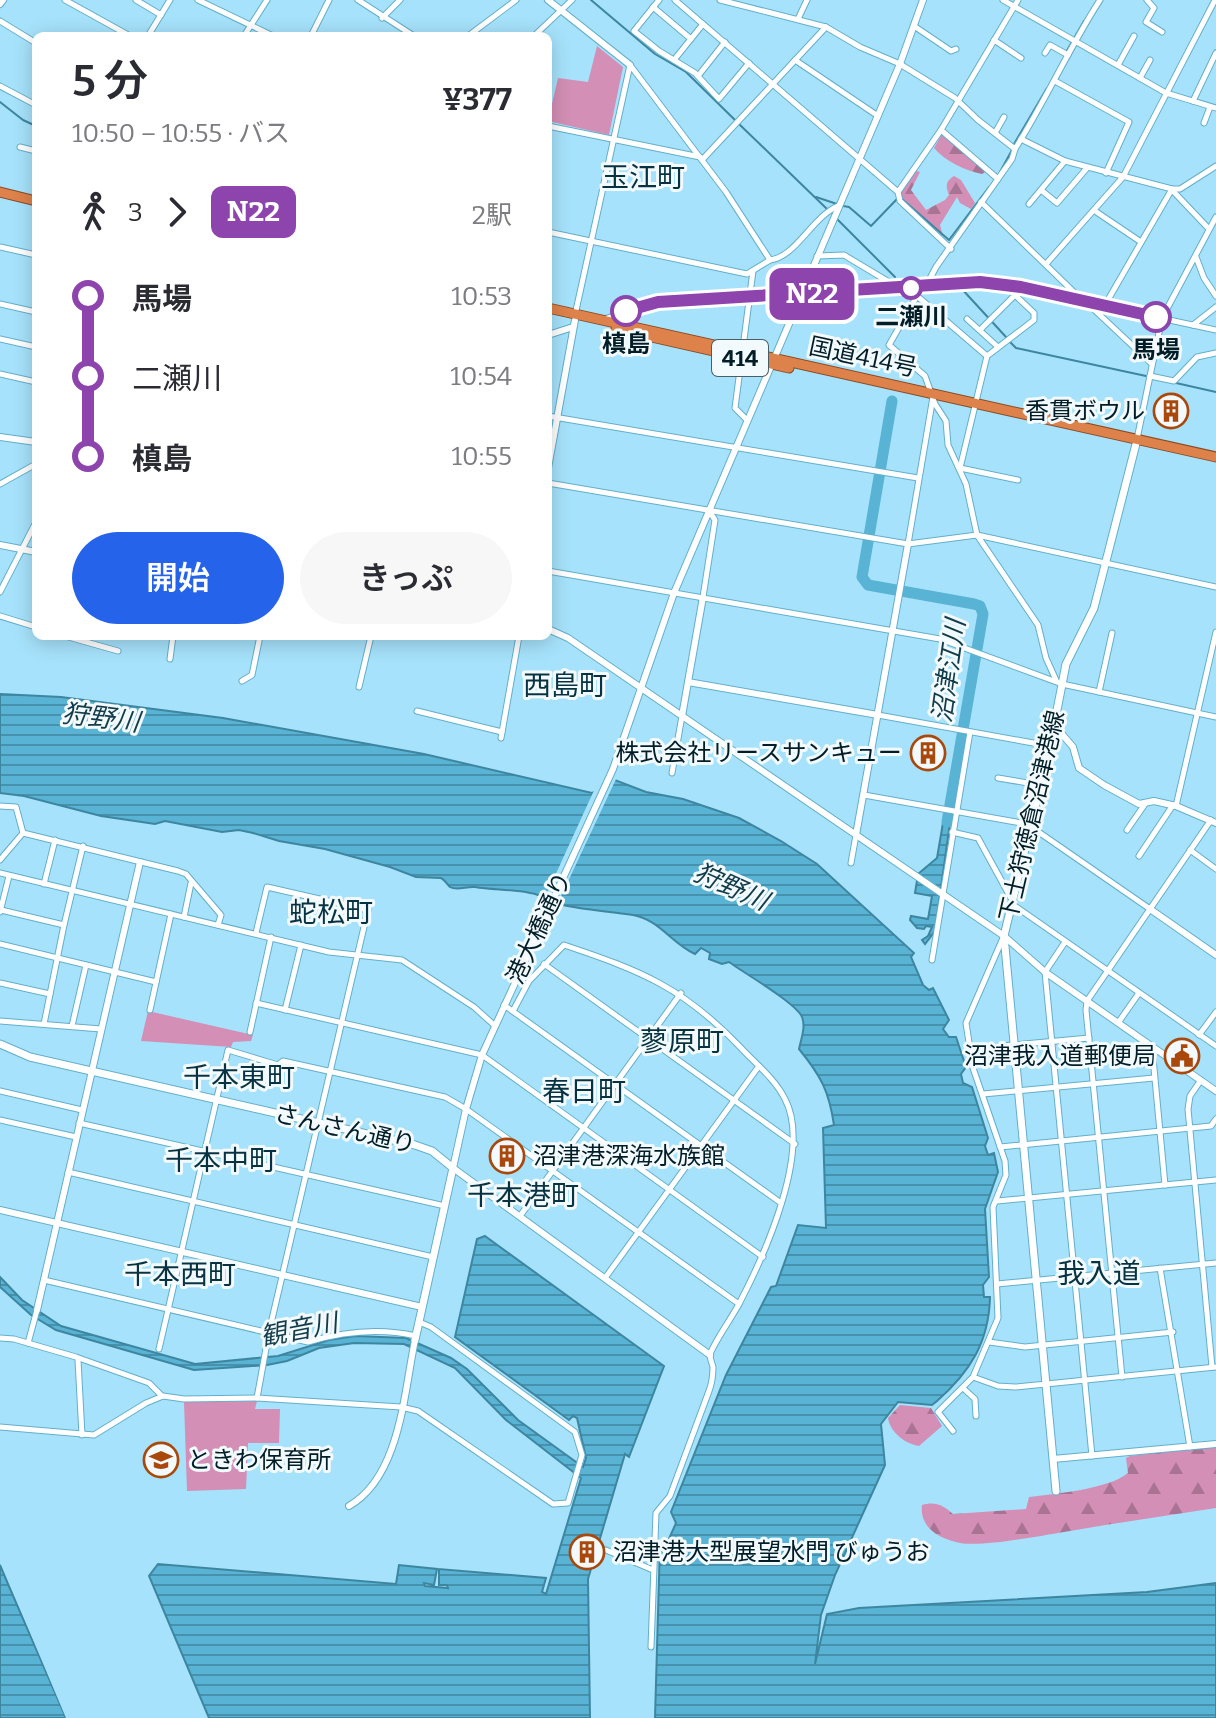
<!DOCTYPE html>
<html lang="ja">
<meta charset="utf-8">
<style>
body{margin:0;font-family:Bitter,"Noto Sans JP",serif;background:#f7f7f7;color:#2b2b33;height:100vh;display:flex;flex-direction:column;font-size:30px;white-space:nowrap}
*{box-sizing:border-box;margin:0}
p{font-size:26px;color:#7c7c81}
.icon{flex:none;width:44px;height:44px;fill:none;stroke:currentColor;stroke-width:2;stroke-linecap:round;stroke-linejoin:round}
.map{position:relative;flex:1;overflow:hidden}
.details{position:absolute;left:32px;top:32px;width:520px;height:608px;display:flex;flex-direction:column;background:#fff;border-radius:12px;box-shadow:0 4px 20px #0003}
.details>*{flex:none}
.badge{padding:0 16px;border-radius:12px;font-size:28px;line-height:52px}
.map>.badge{position:absolute;translate:-50% -50%;box-shadow:0 0 0 4px #fff}
.legs{display:flex;align-items:center;gap:12px;height:88px;padding:0 40px;font-size:26px}
.legs p{margin-inline-start:auto}
.head{display:flex;align-items:center;justify-content:space-between;height:136px;padding:0 40px}
h1{font-size:44px;font-weight:600;line-height:60px}
.cta{display:flex;gap:16px;margin-top:auto;padding:16px 40px}
.cta a{flex:1;height:92px;border-radius:48px;background:#2563eb;color:#fff;font-size:32px;font-weight:600;line-height:92px;text-align:center}
.cta a+a{background:#f7f7f7;color:#2b2b33}
ul{padding:0 40px;list-style:none}
li{display:flex;align-items:center;gap:28px;height:80px;font-size:30px}
li i{display:grid;place-items:center;width:12px;height:100%;margin:0 10px;background:currentColor}
li i::after{content:'';width:20px;height:20px;margin:-10px;border:6px solid;border-radius:50%;background:#fff}
li p{margin-inline-start:auto}
li:first-child i{background:linear-gradient(#0000 50%,currentColor 0)}
li:last-child i{background:linear-gradient(currentColor 50%,#0000 0)}
.map>svg:first-child{display:block}
</style>
<div class="map">
<svg width="1216" height="1718" viewBox="0 0 1216 1718">
<defs>
<pattern id="forest-firs" width="22" height="20" patternUnits="userSpaceOnUse" patternTransform="scale(2)"><rect width="22" height="20" fill="#d38fb5"/><path d="M5 1l3.5 6h-7zM16 11l3.5 6h-7z" fill="#a97493"/></pattern>
<pattern id="water-rules" width="6" height="5" patternUnits="userSpaceOnUse" patternTransform="scale(2)"><rect width="6" height="5" fill="#59b3d4"/><path d="M0 2.5h6" fill="none" stroke="#4791ac"/></pattern>
</defs>
<rect width="100%" height="100%" fill="#a6e2fb"/>
<!-- forest -->
<g fill="url(#forest-firs)">
<path d="M942,134L987,171L982,174C966,171 945,161 934,148Z"/>
<path d="M913,170L920,172L911,190L926,210L945,200L949,195C945,185 946,181 954,176L961,180L975,203L971,209L960,203L957,197L940,225L943,236L901,203L900,193Z"/>
<path d="M900,1405L931,1408L942,1426L919,1446C905,1444 890,1432 888,1418Z"/>
<path d="M1202,1448H1216V1508C1165,1516 1114,1523 1064,1532C1038,1536 985,1547 960,1543C940,1539 919,1528 922,1505C935,1501 943,1505 953,1514L1026,1509L1029,1497C1054,1494 1109,1489 1128,1473L1126,1458L1130,1456Z"/>
</g>
<!-- green -->
<g fill="#d38fb5">
<path d="M597,46L623,67L609,135L548,121L558,78L588,82Z"/>
<path d="M148,1011L253,1035L251,1041L233,1042L231,1047L141,1041Z"/>
<path d="M257,1401L255,1409H280L279,1443H248L246,1489L187,1491L184,1402Z"/>
</g>
<!-- water -->
<g fill="url(#water-rules)" stroke="#3e86a0" stroke-width="2">
<path d="M0,694L61,697L223,718L424,754L592,793L615,780L646,792L683,799L739,818L781,841L817,864L914,953L911,957L923,985L929,990L933,988L949,1020L943,1029L949,1037H956L966,1067L961,1074L963,1083L972,1087L988,1138L985,1146L988,1155L994,1153L998,1172L985,1209L989,1277L983,1285L984,1297H990C989,1342 970,1372 937,1401L932,1405L898,1402L881,1424L885,1465L835,1575L821,1615L815,1664L827,1614L859,1608L1147,1592L1216,1583V1718H655L660,1544L668,1541L676,1523L671,1512L726,1375L771,1287L776,1286L798,1225L826,1228L823,1128L834,1125C829,1091 821,1076 799,1049C801,1039 806,1027 802,1017C796,1003 744,973 729,962L722,964L709,959L710,953L701,948L695,954C671,943 660,920 633,915C608,911 582,910 559,904C549,901 540,894 530,893C512,889 492,890 475,887C467,886 457,891 450,887C447,884 445,880 441,878L416,877L390,867L325,849L279,841L253,833L239,830L222,832L165,821L155,824L101,816L24,796L0,793Z"/>
<path d="M952,808L935,931L925,944L922,940L928,936L932,927L926,926L924,929L917,928L910,920L911,916L928,919L932,896L915,893L918,874L937,858L945,811Z"/>
<path d="M485,1236L664,1366L629,1457L625,1454L588,1579L590,1718H209L149,1576L158,1564L396,1584L399,1565L437,1569L434,1585L424,1583L425,1586L448,1588L447,1585H439V1569L546,1578L542,1592L546,1594L581,1478L506,1420L455,1368L404,1344L354,1343L319,1348L287,1361L267,1365L194,1370L56,1330L31,1315L0,1287V1277L22,1300L61,1326L195,1364L278,1356L329,1340L356,1336L406,1338L451,1358L467,1369L518,1420L583,1467L586,1458L577,1418L573,1416L569,1420L455,1337L477,1239Z"/>
<path d="M0,1565L8,1584L66,1718H0Z"/>
</g>
<!-- pier -->
<g fill="#a6e2fb">
<path d="M613,777H617L556,907L543,902L596,786Z"/>
<path d="M0,1561L4,1563L70,1718H66Z"/>
</g>
<g fill="none" stroke-linecap="round" stroke-linejoin="round">
<!-- stream -->
<g stroke="#3e86a0" stroke-width="2">
<path d="M591,0L655,54L686,72L735,120"/>
<path d="M1065,54L1084,21"/>
<path d="M0,102L23,120L36,126"/>
<path d="M739,124L827,209"/>
<path d="M1014,144L1047,88"/>
<path d="M1000,172L1012,150"/>
<path d="M816,197L837,204"/>
<path d="M902,199L949,240L989,187"/>
<path d="M843,206L849,207L871,226L897,199"/>
<path d="M837,219L895,277"/>
<path d="M961,288L1006,337"/>
<path d="M1010,342L1016,348L1146,376"/>
<path d="M1176,383L1216,392"/>
</g>
<!-- river -->
<path stroke="#59b3d4" stroke-width="11" d="M892,401L862,577L868,585L974,604L980,606L983,614L947,822"/>
<!-- minor casing -->
<g stroke="#63afcc" stroke-width="7">
<g id="minor">
<path d="M65,0L130,36"/>
<path d="M136,0L161,15"/>
<path d="M198,0L273,36"/>
<path d="M358,0L414,36"/>
<path d="M659,0L634,31L659,51L695,73L719,99L749,63"/>
<path d="M675,0L898,192L900,201L951,249"/>
<path d="M720,0L826,27L860,47L900,64L955,98L978,120L1015,149"/>
<path d="M1003,0L1166,93L1216,108"/>
<path d="M1147,0L1154,8L1146,22L1162,32"/>
<path d="M653,7L691,39"/>
<path d="M382,18L400,0"/>
<path d="M798,19L807,0"/>
<path d="M0,21L36,43"/>
<path d="M914,26L951,51L956,49"/>
<path d="M148,36L170,0"/>
<path d="M244,36L267,0"/>
<path d="M311,36L329,0"/>
<path d="M468,36L516,0"/>
<path d="M534,36L572,0"/>
<path d="M994,40L1021,58"/>
<path d="M1045,53L1050,45L1068,55"/>
<path d="M674,60L703,24"/>
<path d="M795,60L878,116"/>
<path d="M630,65L726,192L770,260C796,257 812,217 838,206"/>
<path d="M1118,65L1134,36"/>
<path d="M698,76L725,42"/>
<path d="M1140,78L1150,60"/>
<path d="M1055,81L1129,122L1106,173"/>
<path d="M0,86L36,105"/>
<path d="M1193,101L1216,53"/>
<path d="M1204,123L1210,107"/>
<path d="M548,126L700,157"/>
<path d="M941,130L998,179"/>
<path d="M995,133L1004,117"/>
<path d="M1021,139L1065,161L1172,189H1180L1216,166"/>
<path d="M20,147L36,151"/>
<path d="M702,160L826,27"/>
<path d="M1041,190L1057,203L1087,168"/>
<path d="M1172,190L1209,229"/>
<path d="M898,192L941,130L1018,0"/>
<path d="M981,202L1081,299"/>
<path d="M1029,204L1065,161"/>
<path d="M1095,211L1141,242"/>
<path d="M548,232L747,274L770,260"/>
<path d="M0,247L36,255"/>
<path d="M817,256L844,255L899,288L998,283L1216,330"/>
<path d="M1196,257L1204,278L1216,296"/>
<path d="M1046,264L1123,177L1215,0"/>
<path d="M926,286L936,267L1012,159L1015,149C1046,100 1069,48 1100,0"/>
<path d="M915,288L917,296L889,345L925,376L935,404L946,421L948,445L966,484L977,535L1038,625L1046,658L1056,680"/>
<path d="M917,296L987,356"/>
<path d="M1086,302L1152,364"/>
<path d="M0,304L36,312"/>
<path d="M1105,305L1172,189"/>
<path d="M575,315L630,65"/>
<path d="M967,319L998,347"/>
<path d="M1193,325L1216,307"/>
<path d="M980,330L1015,295"/>
<path d="M0,339L36,347"/>
<path d="M0,374L36,382"/>
<path d="M1150,376L1174,381L1197,357L1216,353"/>
<path d="M548,416L918,478"/>
<path d="M746,419L735,408L753,271"/>
<path d="M1137,439L1162,318L1216,217"/>
<path d="M1018,480L960,468L987,356L1034,320V313L1015,295L1021,287"/>
<path d="M548,483L908,544L977,535L1216,587"/>
<path d="M0,484L36,464"/>
<path d="M908,544L933,397"/>
<path d="M548,571L940,639L1062,684L1216,717"/>
<path d="M0,592L36,522"/>
<path d="M703,597L715,520L709,511"/>
<path d="M0,616L36,627"/>
<path d="M65,636L118,651"/>
<path d="M170,659L173,636"/>
<path d="M242,681L252,675L260,636"/>
<path d="M359,687L371,636"/>
<path d="M1099,692L1112,633"/>
<path d="M417,711L502,732"/>
<path d="M878,715L1050,746"/>
<path d="M501,738L519,636"/>
<path d="M672,773L682,716"/>
<path d="M998,778L1040,785"/>
<path d="M864,795L1027,824L1150,909"/>
<path d="M0,806L16,807L23,833"/>
<path d="M1176,806L1216,632"/>
<path d="M1127,830L1145,804"/>
<path d="M952,832L978,838L1012,900"/>
<path d="M23,833L178,871L186,874L221,915L218,925"/>
<path d="M1190,850L1216,869"/>
<path d="M1139,856L1173,805"/>
<path d="M0,860L23,833"/>
<path d="M851,863L856,835"/>
<path d="M0,873L329,952L402,960L474,1007L494,1025"/>
<path d="M44,884L55,840"/>
<path d="M1012,904L1216,1046"/>
<path d="M1,910L64,925"/>
<path d="M0,912L9,876"/>
<path d="M184,917L191,883"/>
<path d="M256,933L267,887L368,910L269,1332L257,1398"/>
<path d="M1065,942L1045,972L1092,1456"/>
<path d="M0,944L156,982"/>
<path d="M932,960L970,732"/>
<path d="M544,964L795,1144"/>
<path d="M0,983L50,994"/>
<path d="M256,1003L482,1055L763,1257"/>
<path d="M504,1005L781,1203"/>
<path d="M150,1010L171,914"/>
<path d="M285,1010L301,945"/>
<path d="M513,1011L529,981L564,945C642,971 684,988 741,1048C756,1064 775,1079 785,1099C812,1150 765,1254 740,1302C735,1313 712,1345 710,1355C710,1359 712,1363 713,1367C713,1376 712,1383 709,1391L670,1496L656,1513L651,1647"/>
<path d="M0,1021L101,1029"/>
<path d="M1118,1023L1139,993"/>
<path d="M44,1024L64,925L83,846"/>
<path d="M72,1026L86,965"/>
<path d="M250,1032L271,937"/>
<path d="M1199,1035L1216,1012"/>
<path d="M1152,1047L1165,1185"/>
<path d="M969,1049L1089,1038"/>
<path d="M1201,1080L1190,1096L1188,1109L1212,1367"/>
<path d="M0,1091L82,1110"/>
<path d="M983,1094L1154,1078"/>
<path d="M0,1120L76,1137"/>
<path d="M79,1123L445,1206"/>
<path d="M1000,1147L1211,1126L1216,1119"/>
<path d="M68,1172L433,1257"/>
<path d="M997,1201L1216,1180"/>
<path d="M520,1216L681,993"/>
<path d="M1160,1268L1190,1447"/>
<path d="M605,1278L759,1066"/>
<path d="M44,1280L308,1342C342,1332 381,1328 416,1336"/>
<path d="M997,1284L1216,1263"/>
<path d="M0,1338L14,1339L76,1357L149,1383L162,1396"/>
<path d="M989,1342L1025,1347L1173,1332"/>
<path d="M28,1343L37,1310"/>
<path d="M159,1349L228,1050L278,1065L283,1061L445,1097L466,1109L739,1304"/>
<path d="M78,1360L82,1435"/>
<path d="M973,1377L998,1386L1015,1387L1216,1367"/>
<path d="M1122,1377L1086,1010L1087,1001L1211,820"/>
<path d="M964,1389L975,1399L976,1416"/>
<path d="M0,1427L94,1435L146,1403L163,1396L184,1399L257,1398L401,1407L418,1411L553,1504L568,1503L582,1455L575,1432L431,1327L419,1322"/>
<path d="M953,1431L938,1412L973,1377L998,1318L993,1207L1006,1175L1005,1161L973,1068L966,1023L1003,938"/>
<path d="M606,1550L653,1570"/>
</g>
</g>
<!-- tertiary casing -->
<g stroke="#63afcc" stroke-width="8">
<g id="tertiary">
<path d="M548,0L630,65"/>
<path d="M0,4L3,0"/>
<path d="M603,320L658,302L899,288"/>
<path d="M548,335L573,327"/>
<path d="M0,437L36,442"/>
<path d="M548,468L575,320"/>
<path d="M0,545L36,552"/>
<path d="M548,629L568,638L1004,936L1045,972L1216,1091"/>
<path d="M688,682L878,715"/>
<path d="M682,716L703,597"/>
<path d="M1055,726L1073,747L1079,768L1104,785L1139,804L1154,801L1176,806L1216,823"/>
<path d="M856,835L908,544"/>
<path d="M1150,909L1216,955"/>
<path d="M0,1210L422,1307"/>
<path d="M37,1310L140,862"/>
<path d="M710,1355L453,1168L466,1109L482,1055L613,769L674,593L900,64L923,0"/>
<path d="M1053,1459L1216,1444"/>
<path d="M349,1506C400,1477 404,1393 415,1340"/>
</g>
</g>
<!-- secondary casing -->
<g stroke="#63afcc" stroke-width="9">
<g id="secondary">
<path d="M0,1044L30,1057L415,1145L432,1151L453,1168L415,1340"/>
<path d="M1056,1491L1004,936L1050,746L1066,664L1094,608L1137,440"/>
</g>
</g>
<!-- trunk casing -->
<g stroke="#8b4a23" stroke-width="11">
<g id="trunk">
<path d="M0,192L36,201"/>
<path d="M548,308L1216,457"/>
<path d="M616,329L789,368"/>
</g>
</g>
<!-- minor -->
<use href="#minor" stroke="#fff" stroke-width="5"/>
<!-- tertiary -->
<use href="#tertiary" stroke="#fff" stroke-width="6"/>
<!-- secondary -->
<use href="#secondary" stroke="#fff" stroke-width="7"/>
<!-- trunk -->
<use href="#trunk" stroke="#de824c" stroke-width="9"/>
</g>
<g fill="none" stroke-linecap="round" stroke-linejoin="round">
<!-- line-1 casing -->
<g stroke="#fff" stroke-width="18">
<path id="line-1" d="M626,311L658,302L980,282L1021,287L1156,317"/>
</g>
<!-- line-1 -->
<use href="#line-1" stroke="#8e44ad" stroke-width="12"/>
</g>
<!-- icons -->
<defs>
<g id="building-ring" transform="scale(1.8)"><circle r="9.5" fill="#f3fafd" stroke="#aa480b" stroke-width="1.5"/><path d="M-4-6H4V6H1V3H-1V6H-4ZM-2.5-4.3h1.7v1.8h-1.7ZM.8-4.3h1.7v1.8H.8ZM-2.5-1h1.7V.8h-1.7ZM.8-1h1.7V.8H.8Z" fill="#aa480b"/></g>
<g id="civic-ring" transform="scale(1.8)"><circle r="9.5" fill="#f3fafd" stroke="#aa480b" stroke-width="1.5"/><path d="M-.6-6.5H3V-4.5H.6V-3L4-1V1h2V6H-6V1h2V-1L-.6-3ZM-1.2 2.5V6h2.4V2.5Z" fill="#aa480b"/></g>
<g id="school-ring" transform="scale(1.8)"><circle r="9.5" fill="#f3fafd" stroke="#aa480b" stroke-width="1.5"/><path d="M0-5L7-2L0 1L-7-2ZM-4 1L0 2.5L4 1V4Q0 6-4 4Z" fill="#aa480b"/></g>
</defs>
<g fill-rule="evenodd">
<use href="#building-ring" x="1171" y="411"/>
<use href="#building-ring" x="928" y="753"/>
<use href="#civic-ring" x="1182" y="1056"/>
<use href="#building-ring" x="507" y="1156"/>
<use href="#school-ring" x="161" y="1460"/>
<use href="#building-ring" x="587" y="1552"/>
</g>
<!-- markers -->
<g fill="#fff" stroke="#8e44ad" stroke-width="4">
<circle cx="911" cy="288" r="10"/>
<circle cx="626" cy="311" r="14"/>
<circle cx="1156" cy="317" r="14"/>
</g>
<g text-anchor="middle" dominant-baseline="central" stroke-width="6" stroke-linejoin="round" paint-order="stroke">
<!-- shield labels -->
<rect fill="#f3fafd" stroke="#495f68" stroke-width="2" x="712" y="340" width="56" height="36" rx="6"/>
<g font-size="22" font-weight="bold" fill="#001d28">
<text x="740" y="358">414</text>
</g>
<!-- stop labels -->
<g font-size="24" font-weight="bold" fill="#001d28" stroke="#f3fafd">
<text x="911" y="317">二瀬川</text>
<text x="626" y="344">槙島</text>
<text x="1156" y="350">馬場</text>
</g>
<!-- street labels -->
<g font-size="24" fill="#001d28" stroke="#f3fafd">
<text transform="translate(863 357) rotate(12)">国道414号</text>
<text transform="translate(1032 816) rotate(-77)">下土狩徳倉沼津港線</text>
<text transform="translate(539 928) rotate(-65)">港大橋通り</text>
<text transform="translate(345 1129) rotate(13)">さんさん通り</text>
</g>
<!-- poi labels -->
<g font-size="24" fill="#001d28" stroke="#f3fafd" text-anchor="end">
<text x="1145" y="411">香貫ボウル</text>
<text x="902" y="753">株式会社リースサンキュー</text>
<text x="1156" y="1056">沼津我入道郵便局</text>
<text x="533" y="1156" text-anchor="start">沼津港深海水族館</text>
<text x="187" y="1460" text-anchor="start">ときわ保育所</text>
<text x="613" y="1552" text-anchor="start">沼津港大型展望水門 びゅうお</text>
</g>
<!-- water labels -->
<g font-size="26" font-style="italic" fill="#133c4b" stroke="#f3fafd">
<text transform="translate(949 671) rotate(-82)">沼津江川</text>
<text transform="translate(101 718) rotate(7)">狩野川</text>
<text transform="translate(731 887) rotate(24)">狩野川</text>
<text transform="translate(299 1330) rotate(-11)">観音川</text>
</g>
<!-- quarter labels -->
<g font-size="28" fill="#063241" stroke="#f3fafd">
<text x="643" y="177">玉江町</text>
<text x="565" y="685">西島町</text>
<text x="331" y="912">蛇松町</text>
<text x="682" y="1041">蓼原町</text>
<text x="239" y="1077">千本東町</text>
<text x="584" y="1091">春日町</text>
<text x="221" y="1160">千本中町</text>
<text x="523" y="1195">千本港町</text>
<text x="1099" y="1273">我入道</text>
<text x="180" y="1274">千本西町</text>
</g>
</g>
</svg>
<b class="badge" style="left:812px;top:294px;background:#8e44ad;color:#fff">N22</b>
<section class="details">
<div class="head"><div><h1>5 分</h1><p>10:50 – 10:55 · バス</p></div><b>¥377</b></div>
<div class="legs"><svg class="icon" aria-label="walk" viewBox="0 0 24 24"><circle cx="13" cy="4" r="2"/><path d="M13 8l-2 6 4 7M11 14l-3 7M7 12l3-4h3l4 4"/></svg>3<svg class="icon" aria-label="forward" viewBox="0 0 24 24"><path d="M9 5l7 7-7 7"/></svg><b class="badge" style="background:#8e44ad;color:#fff">N22</b><p>2駅</p></div>
<ul>
<li><i style="color:#8e44ad"></i><b>馬場</b><p>10:53</p></li>
<li><i style="color:#8e44ad"></i><span>二瀬川</span><p>10:54</p></li>
<li><i style="color:#8e44ad"></i><b>槙島</b><p>10:55</p></li>
</ul>
<div class="cta"><a>開始</a><a>きっぷ</a></div>
</section>
</div>
